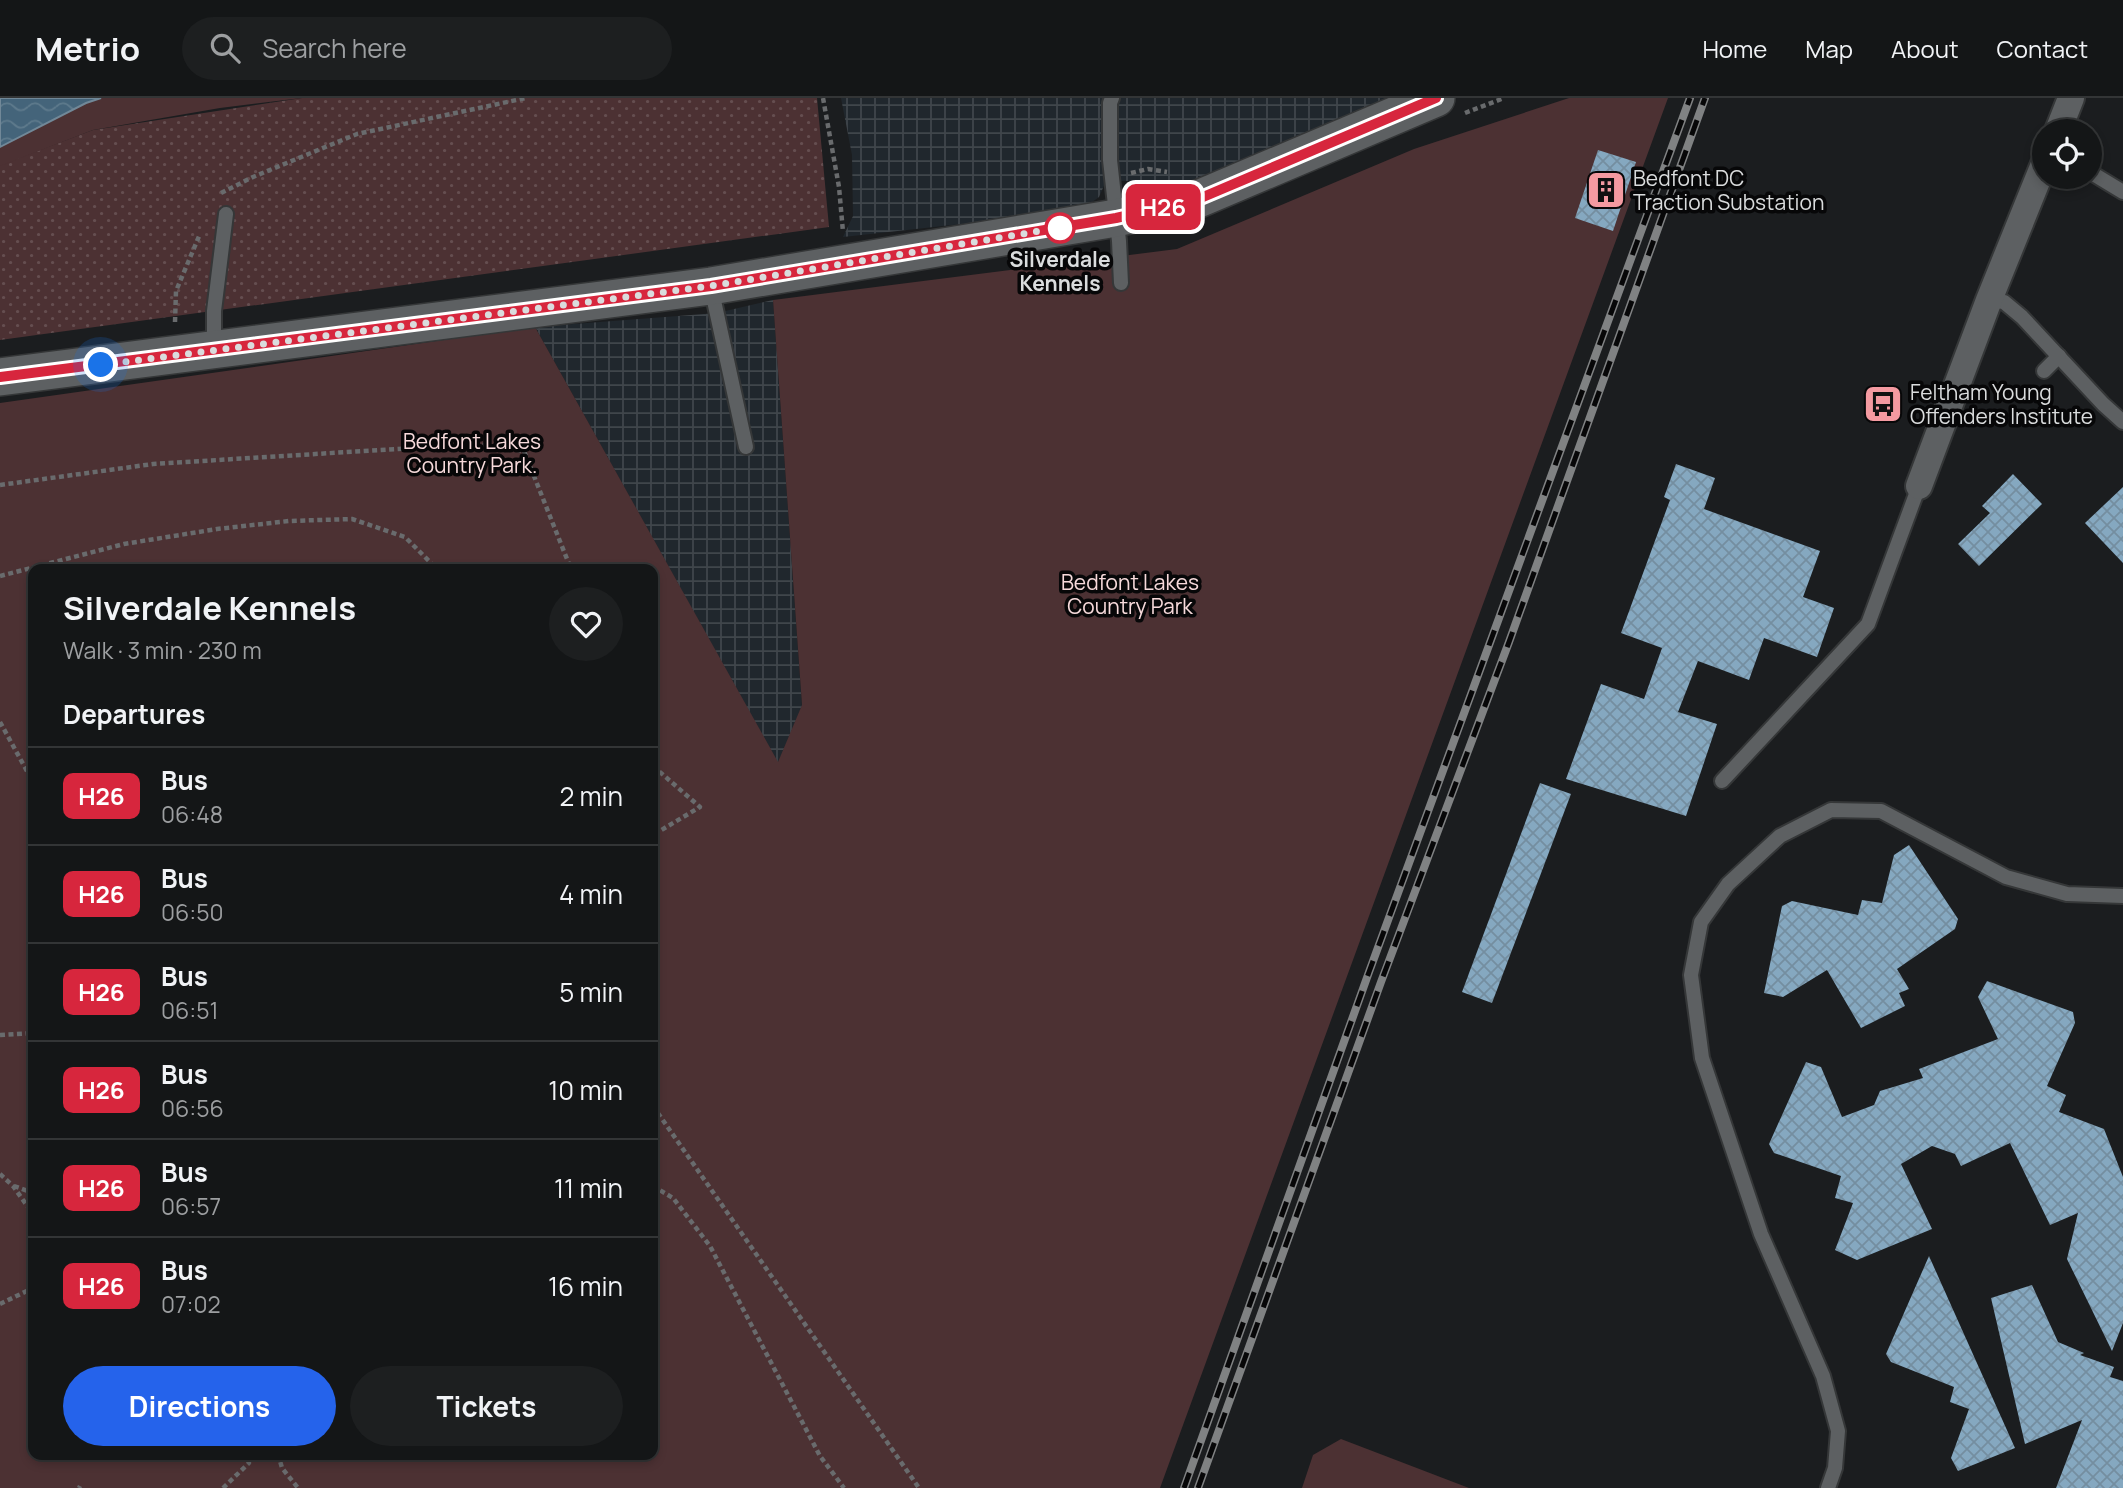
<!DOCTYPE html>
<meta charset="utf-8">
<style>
body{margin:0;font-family:Manrope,sans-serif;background:#1d1f20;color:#f1f3f6;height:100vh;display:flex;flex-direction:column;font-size:26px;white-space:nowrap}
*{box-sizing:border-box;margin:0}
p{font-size:23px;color:#9d9fa1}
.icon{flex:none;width:38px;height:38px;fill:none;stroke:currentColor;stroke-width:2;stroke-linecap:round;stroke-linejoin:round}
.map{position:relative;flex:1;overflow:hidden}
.drawer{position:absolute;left:28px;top:466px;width:630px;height:896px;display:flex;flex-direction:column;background:#141617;border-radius:14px;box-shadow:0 4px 10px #0003,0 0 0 2px #333536}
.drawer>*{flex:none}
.badge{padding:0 14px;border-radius:10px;font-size:24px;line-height:46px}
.buttons{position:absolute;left:2032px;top:21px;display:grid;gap:14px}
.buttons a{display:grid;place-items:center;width:70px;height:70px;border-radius:50%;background:#141617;box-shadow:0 4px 10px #0003,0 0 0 2px #333536;font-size:35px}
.you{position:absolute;width:35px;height:35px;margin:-18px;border:5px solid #fff;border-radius:50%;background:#1a73e8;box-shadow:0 0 0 10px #1a73e833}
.map>.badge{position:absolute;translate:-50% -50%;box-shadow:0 0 0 4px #fff}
h2{padding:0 35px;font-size:26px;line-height:63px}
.round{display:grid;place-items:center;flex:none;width:74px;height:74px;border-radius:37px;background:#1d1f20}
.headline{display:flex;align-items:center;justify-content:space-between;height:119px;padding:0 35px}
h1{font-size:33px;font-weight:700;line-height:52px}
.primary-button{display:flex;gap:14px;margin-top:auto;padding:14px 35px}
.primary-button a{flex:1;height:80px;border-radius:42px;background:#2563eb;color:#fff;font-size:28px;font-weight:700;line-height:80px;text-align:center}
.primary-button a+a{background:#1d1f20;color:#f1f3f6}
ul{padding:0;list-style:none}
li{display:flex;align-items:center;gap:21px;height:98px;padding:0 35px;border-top:2px solid #333536}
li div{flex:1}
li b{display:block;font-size:26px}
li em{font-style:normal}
li .badge{min-width:77px;font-weight:700;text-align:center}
header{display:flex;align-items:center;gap:42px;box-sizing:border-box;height:98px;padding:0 35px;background:#141617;border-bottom:2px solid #333536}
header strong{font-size:33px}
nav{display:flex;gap:38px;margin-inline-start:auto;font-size:24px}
.search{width:490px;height:63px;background:#1d1f20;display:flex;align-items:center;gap:18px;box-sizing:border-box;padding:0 24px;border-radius:38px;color:#9d9fa1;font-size:26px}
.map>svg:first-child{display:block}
</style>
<header>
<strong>Metrio</strong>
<div class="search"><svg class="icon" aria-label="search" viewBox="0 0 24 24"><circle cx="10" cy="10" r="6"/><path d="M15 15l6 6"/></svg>Search here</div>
<nav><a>Home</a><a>Map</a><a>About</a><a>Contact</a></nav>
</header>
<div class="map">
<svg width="2123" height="1390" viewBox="0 0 2123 1390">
<defs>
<pattern id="industrial-grid" width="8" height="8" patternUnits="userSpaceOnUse" patternTransform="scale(1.75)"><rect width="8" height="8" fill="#20272d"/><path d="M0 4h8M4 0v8" fill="none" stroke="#40464b"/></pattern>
<pattern id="grass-dots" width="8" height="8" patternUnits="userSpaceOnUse" patternTransform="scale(1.75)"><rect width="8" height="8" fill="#4c3133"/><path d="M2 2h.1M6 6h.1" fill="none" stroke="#654e50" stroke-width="1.8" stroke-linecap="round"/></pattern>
<pattern id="water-waves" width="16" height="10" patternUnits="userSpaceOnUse" patternTransform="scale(1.75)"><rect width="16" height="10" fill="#44647a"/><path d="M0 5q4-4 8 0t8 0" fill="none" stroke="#5e7a8c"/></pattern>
<pattern id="building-cross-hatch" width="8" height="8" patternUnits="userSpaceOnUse" patternTransform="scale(1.75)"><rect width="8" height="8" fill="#85a8c0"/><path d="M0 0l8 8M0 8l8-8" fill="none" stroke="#748ea0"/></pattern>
</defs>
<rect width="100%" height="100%" fill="#1b1d1f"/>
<!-- industrial -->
<g fill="url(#industrial-grid)">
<path d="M841,0H1392L1201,89L1149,97L1132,83H1106L1099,99L1080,113L843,139L853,118L852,57Z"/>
<path d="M773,202L802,608L778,665L535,229L717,215Z"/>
</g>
<!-- grass -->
<path fill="url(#grass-dots)" d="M302,0H817L829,129L0,242V67L93,32Z"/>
<!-- green -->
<g fill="#4c3133" fill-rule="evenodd">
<path d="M0,0H302L220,10L93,32L0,68Z"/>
<path d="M1569,0H1668L1160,1390H0V305L535,229L778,664L802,607L773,202L1177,151L1414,51ZM33,471H653V1356H33Z"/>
<path d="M1341,1341L1469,1390H1302L1313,1357Z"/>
</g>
<!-- water -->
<path fill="url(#water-waves)" stroke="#718898" stroke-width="2" d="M0,0H101L86,5L0,49Z"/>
<!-- building -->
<g fill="url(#building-cross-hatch)">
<path d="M1598,52L1636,64L1613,133L1575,120Z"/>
<path d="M1676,366L1715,380L1704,411L1820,453L1803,499L1834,510L1817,559L1764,540L1749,582L1698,563L1678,614L1717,626L1686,718L1566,681L1601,586L1644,601L1662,550L1621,535L1670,402L1664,399Z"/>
<path d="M2013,376L2042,406L1979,468L1958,446L1990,415L1982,408Z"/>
<path d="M2123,389V465L2085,425Z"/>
<path d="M1540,685L1571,696L1492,905L1462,894Z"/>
<path d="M1909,747L1958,821L1955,831L1897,871L1909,891L1899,895L1905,908L1861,930L1827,872L1783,899L1764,895L1782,808L1792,803L1858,817L1862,802L1882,805L1894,757Z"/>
<path d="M1987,883L2073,914L2075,925L2047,988L2066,997L2059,1014L2104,1031L2123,1079V1225L2112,1253L2067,1161L2078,1115L2050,1127L2010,1045L1961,1068L1955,1056L1932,1048L1901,1066L1932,1131L1857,1162L1835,1152L1853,1105L1835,1100L1841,1078L1774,1055L1769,1046L1806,964L1821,969L1842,1019L1874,1007L1880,993L1923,980L1919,971L1998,941L1978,899Z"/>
<path d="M1929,1158L2015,1350L1958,1373L1951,1360L1969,1311L1950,1304L1954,1289L1891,1264L1886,1256Z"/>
<path d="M2032,1187L2058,1244L2084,1255L2080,1257L2114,1269L2110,1279L2123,1283V1390H2056L2082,1322L2025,1346L1991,1200Z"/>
</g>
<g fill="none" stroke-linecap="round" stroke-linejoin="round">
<!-- lane casing -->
<g stroke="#353738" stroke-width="18">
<g id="lane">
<path d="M1112,0L1110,5V62L1119,143L1121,185"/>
<path d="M2090,74L2123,94"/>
<path d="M711,189L746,349"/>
<path d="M1989,202L2004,204L2022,219L2103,306L2123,324"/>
<path d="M214,251V213L226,116"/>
<path d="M2044,273L2059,258"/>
<path d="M1722,683L1868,526L1919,388"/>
<path d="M1828,1390L1835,1370L1838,1333L1823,1278L1761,1136L1702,960L1691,877L1701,824L1728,786L1780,738L1831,712L1881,713L2006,779L2067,796L2123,798"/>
</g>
</g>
<!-- street casing -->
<g stroke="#353738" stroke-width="30">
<g id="street">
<path d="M2058,33L2071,0"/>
<path d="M1919,388L1989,202L2044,66"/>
</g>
</g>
<!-- secondary casing -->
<g stroke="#353738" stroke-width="40">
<path id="secondary" d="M0,279L711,188L1116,120L1196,102L1436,0"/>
</g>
<!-- path -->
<g stroke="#696b6d" stroke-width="4.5" stroke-dasharray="5 3.5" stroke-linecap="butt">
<path d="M823,0L839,89L843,134"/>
<path d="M1465,15L1504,0"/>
<path d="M1131,75L1148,71L1167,74"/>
<path d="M221,95L253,79L357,36L526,0"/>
<path d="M175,224L176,193L200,136"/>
<path d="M0,387L153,366L478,346L524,353L571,471"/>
<path d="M0,478L124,446L217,431L289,423L352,421L405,439L437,471"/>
<path d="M0,624L33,684"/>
<path d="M653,668L700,709L653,737"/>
<path d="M0,937L33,935"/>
<path d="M653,1008L919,1390"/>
<path d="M0,1076L13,1088L33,1116"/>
<path d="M14,1088L33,1095"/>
<path d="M653,1088L673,1100L710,1148L820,1358L844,1390"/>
<path d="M0,1206L33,1190"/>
<path d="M278,1356L282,1370L298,1390"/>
<path d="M79,1390L80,1388"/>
<path d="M223,1390L249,1365L246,1356"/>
</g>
<!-- lane -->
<use href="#lane" stroke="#5d6062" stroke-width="14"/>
<!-- street -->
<use href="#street" stroke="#5d6062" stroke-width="26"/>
<!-- secondary -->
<use href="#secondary" stroke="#5d6062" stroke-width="37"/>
<!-- rail casing -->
<g stroke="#808283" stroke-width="8">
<g id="rail">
<path d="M1184,1390L1369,874L1690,0"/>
<path d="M1198,1390L1381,884L1509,544L1705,0"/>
</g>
</g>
<!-- rail -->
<use href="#rail" stroke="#070708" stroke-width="5" stroke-dasharray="16" stroke-linecap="butt"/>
</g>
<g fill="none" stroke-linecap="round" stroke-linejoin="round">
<!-- line casing -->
<g stroke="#fff" stroke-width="16">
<path id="line" d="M0,279L711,188L1116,120L1196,102L1436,0"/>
</g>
<!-- line -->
<use href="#line" stroke="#d7263d" stroke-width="10"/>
<!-- walk -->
<path stroke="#dadcdd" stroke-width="7" stroke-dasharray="0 12.6" d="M101,267L711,188L1070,128L1060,130"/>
</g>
<!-- icons -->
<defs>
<g id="building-square" transform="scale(2.0125)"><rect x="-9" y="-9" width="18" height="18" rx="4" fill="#f49aa1" stroke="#070708"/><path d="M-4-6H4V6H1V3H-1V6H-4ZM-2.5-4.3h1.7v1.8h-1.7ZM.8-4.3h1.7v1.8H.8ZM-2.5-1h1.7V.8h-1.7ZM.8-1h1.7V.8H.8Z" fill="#111"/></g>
<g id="bus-square" transform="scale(2.0125)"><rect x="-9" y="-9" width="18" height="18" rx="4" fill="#f49aa1" stroke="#070708"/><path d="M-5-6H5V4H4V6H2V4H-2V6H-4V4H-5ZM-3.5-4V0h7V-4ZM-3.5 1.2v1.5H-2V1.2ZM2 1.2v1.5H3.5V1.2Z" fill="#111"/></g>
</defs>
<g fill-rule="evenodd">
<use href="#building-square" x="1606" y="92"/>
<use href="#bus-square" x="1883" y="306"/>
</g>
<!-- markers -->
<circle fill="#fff" stroke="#d7263d" stroke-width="3.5" cx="1060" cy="130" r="14"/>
<g text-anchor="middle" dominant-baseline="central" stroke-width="7" stroke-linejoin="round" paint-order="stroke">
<!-- poi labels -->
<g font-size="21" fill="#dadcdd" stroke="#070708" text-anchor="start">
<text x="1633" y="80">Bedfont DC<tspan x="1633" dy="24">Traction Substation</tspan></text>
<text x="1910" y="294">Feltham Young<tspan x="1910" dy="24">Offenders Institute</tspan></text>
</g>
<!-- stop labels -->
<g font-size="21" font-weight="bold" fill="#dadcdd" stroke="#070708">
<text x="1060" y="161">Silverdale<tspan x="1060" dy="24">Kennels</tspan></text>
</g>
<!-- park labels -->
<g font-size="21" fill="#f7dadb" stroke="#070708">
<text x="472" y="343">Bedfont Lakes<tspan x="472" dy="24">Country Park.</tspan></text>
<text x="1130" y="484">Bedfont Lakes<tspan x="1130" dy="24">Country Park</tspan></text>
</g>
</g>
</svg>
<div class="buttons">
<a><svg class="icon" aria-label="locate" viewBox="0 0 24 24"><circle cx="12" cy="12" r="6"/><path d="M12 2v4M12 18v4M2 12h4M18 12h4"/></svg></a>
</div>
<div class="you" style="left:101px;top:267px"></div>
<b class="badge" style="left:1163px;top:109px;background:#d7263d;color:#fff">H26</b>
<section class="drawer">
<div class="headline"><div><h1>Silverdale Kennels</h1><p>Walk · 3 min · 230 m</p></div><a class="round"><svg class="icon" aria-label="heart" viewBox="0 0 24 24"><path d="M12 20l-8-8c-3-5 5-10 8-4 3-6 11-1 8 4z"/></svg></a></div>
<h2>Departures</h2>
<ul>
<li><span class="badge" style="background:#d7263d;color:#fff">H26</span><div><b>Bus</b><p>06:48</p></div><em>2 min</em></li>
<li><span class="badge" style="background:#d7263d;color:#fff">H26</span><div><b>Bus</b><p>06:50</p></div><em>4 min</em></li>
<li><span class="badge" style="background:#d7263d;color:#fff">H26</span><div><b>Bus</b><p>06:51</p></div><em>5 min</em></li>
<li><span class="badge" style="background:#d7263d;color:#fff">H26</span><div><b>Bus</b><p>06:56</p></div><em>10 min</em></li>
<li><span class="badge" style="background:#d7263d;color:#fff">H26</span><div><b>Bus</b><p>06:57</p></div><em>11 min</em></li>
<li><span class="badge" style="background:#d7263d;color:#fff">H26</span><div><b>Bus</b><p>07:02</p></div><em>16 min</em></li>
</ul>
<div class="primary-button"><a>Directions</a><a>Tickets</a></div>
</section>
</div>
